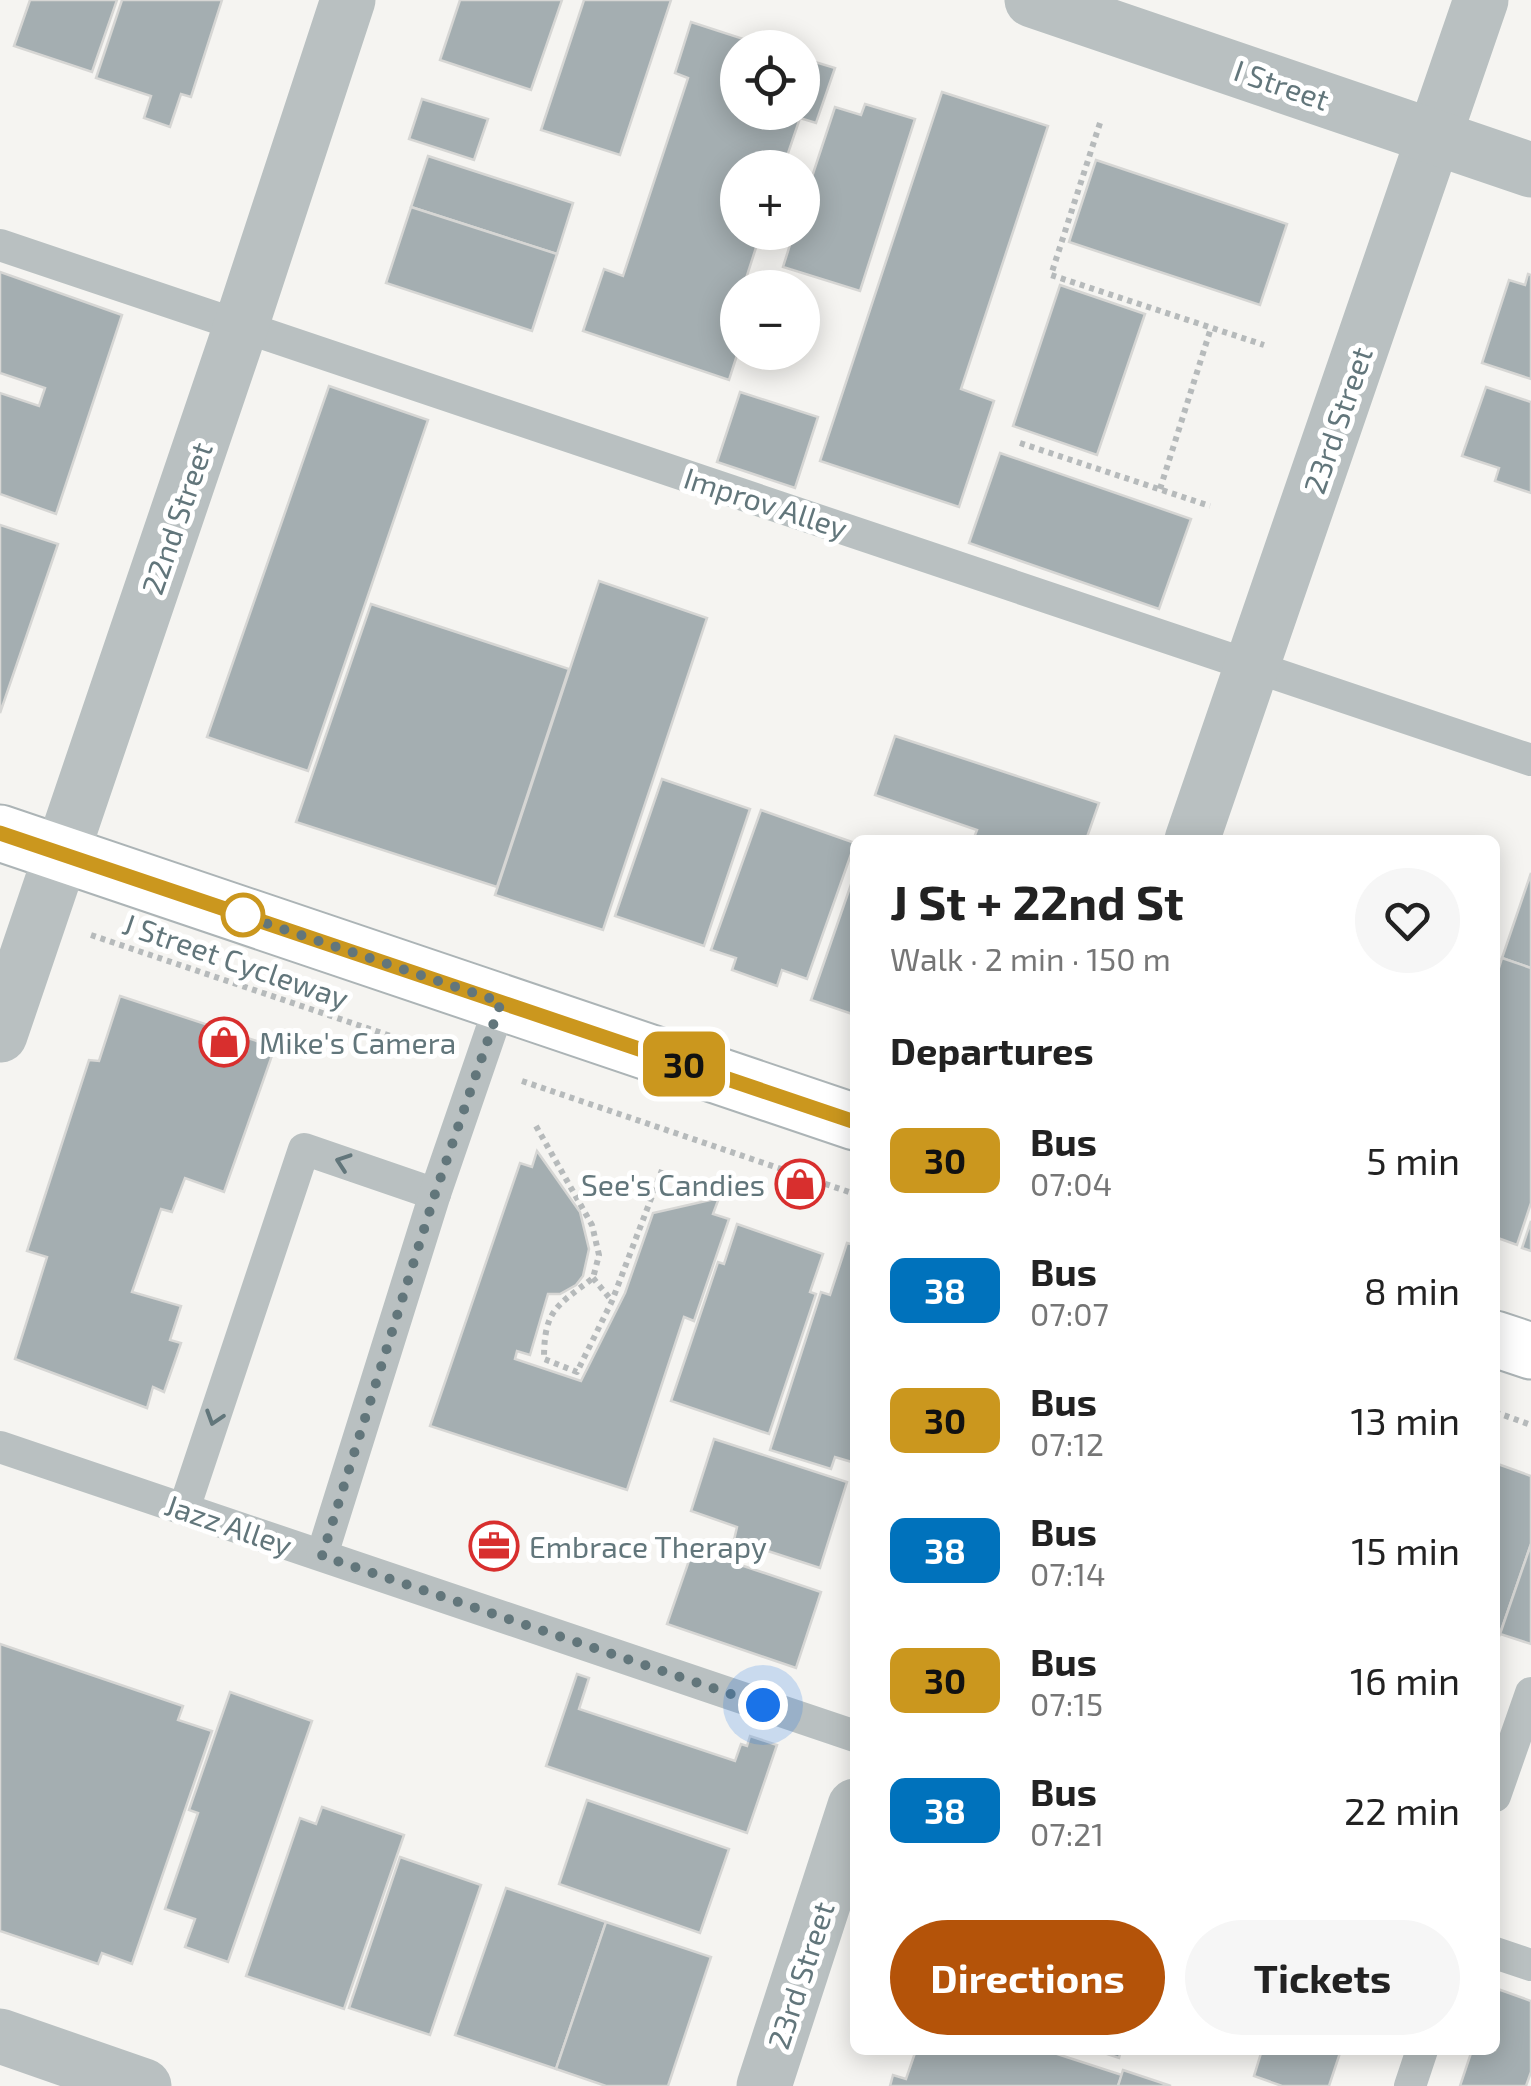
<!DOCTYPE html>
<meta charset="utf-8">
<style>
body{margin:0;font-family:"Exo 2",sans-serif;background:#f6f6f6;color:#222;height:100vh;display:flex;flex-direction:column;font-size:38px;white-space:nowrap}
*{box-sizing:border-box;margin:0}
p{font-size:32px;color:#767676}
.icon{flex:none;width:55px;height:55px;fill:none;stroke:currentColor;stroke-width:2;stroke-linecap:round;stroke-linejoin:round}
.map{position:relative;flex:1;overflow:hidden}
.side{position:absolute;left:850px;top:835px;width:650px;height:1220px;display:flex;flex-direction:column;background:#fff;border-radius:15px;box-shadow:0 5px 25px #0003}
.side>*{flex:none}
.badge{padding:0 20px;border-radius:15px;font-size:35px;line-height:65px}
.buttons{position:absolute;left:720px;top:30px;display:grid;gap:20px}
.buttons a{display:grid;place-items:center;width:100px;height:100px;border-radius:50%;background:#fff;box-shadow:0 5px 25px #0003;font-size:50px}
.you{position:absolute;width:50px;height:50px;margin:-25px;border:8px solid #fff;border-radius:50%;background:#1a73e8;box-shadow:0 0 0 15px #1a73e833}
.map>.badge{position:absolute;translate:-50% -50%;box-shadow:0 0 0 5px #fff}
h2{padding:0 40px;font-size:38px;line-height:90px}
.round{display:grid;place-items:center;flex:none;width:105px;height:105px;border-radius:52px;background:#f6f6f6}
.summary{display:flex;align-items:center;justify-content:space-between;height:170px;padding:0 40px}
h1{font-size:48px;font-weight:700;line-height:75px}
.cta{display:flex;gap:20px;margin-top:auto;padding:20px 40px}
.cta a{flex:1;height:115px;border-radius:60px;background:#b45309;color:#fff;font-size:40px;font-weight:700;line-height:115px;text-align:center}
.cta a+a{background:#f6f6f6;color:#222}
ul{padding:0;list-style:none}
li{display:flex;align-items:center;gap:30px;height:130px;padding:0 40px}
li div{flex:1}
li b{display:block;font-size:38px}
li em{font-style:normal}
li .badge{min-width:110px;font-weight:700;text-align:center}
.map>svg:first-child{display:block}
</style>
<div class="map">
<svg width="1531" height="2086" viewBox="0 0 1531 2086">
<rect width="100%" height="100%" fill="#f5f4f1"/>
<!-- building -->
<g fill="#a4aeb1" stroke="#d6d6d4" stroke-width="2.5">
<path d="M30,0H117L92,72L14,46Z"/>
<path d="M122,0H222L191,97L181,94L170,127L144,118L151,96L96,78Z"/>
<path d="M460,0H562L531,90L440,60Z"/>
<path d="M584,0H671L620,155L541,130Z"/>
<path d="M691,22L771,48H738V112H802V58L835,68L816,123L800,118L783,168H738V232H761L743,288H738L734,314L738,315V352L729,380L583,331L604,269L623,276L688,78L675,73Z"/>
<path d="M942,92L1048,126L961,389L994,401L959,507L820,461Z"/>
<path d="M422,99L488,119L474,160L409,139Z"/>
<path d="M865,104L915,119L860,291L783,267L794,232H802V207L835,107L861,115Z"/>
<path d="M428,156L573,203L557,254L411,207Z"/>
<path d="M1096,160L1287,224L1260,305L1069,242Z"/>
<path d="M411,207L557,254L532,331L386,283Z"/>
<path d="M0,272L122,315L56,514L0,494V393L39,406L45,388L0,373Z"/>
<path d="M1528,274L1531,275V379L1482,363L1509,280L1525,285Z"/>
<path d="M1060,285L1145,314L1097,455L1013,426Z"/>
<path d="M329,386L428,420L308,771L207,737Z"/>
<path d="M1486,387L1531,402V493L1495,481L1499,468L1462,456Z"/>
<path d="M740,392L818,417L795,488L717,462Z"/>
<path d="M1000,453L1191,519L1159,609L969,543Z"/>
<path d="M0,525L58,544L0,713Z"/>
<path d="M599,581L707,618L603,930L495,895Z"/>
<path d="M371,604L569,669L497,887L296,822Z"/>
<path d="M895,736L1099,803L1086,840H973L977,830L875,795Z"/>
<path d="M662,779L750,809L704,946L615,916Z"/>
<path d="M761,810L855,843L807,979L782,970L777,986L732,970L736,958L711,950Z"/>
<path d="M855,873V1015L811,1000Z"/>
<path d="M1531,873V968L1502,958Z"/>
<path d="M1502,958L1531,968V1203L1517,1245L1495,1237V981Z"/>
<path d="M120,996L275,1047L224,1192L185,1178L172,1212L161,1209L132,1292L181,1306L170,1340L181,1343L164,1392L153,1387L147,1408L15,1359L47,1257L27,1251L89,1060L99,1061Z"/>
<path d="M537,1151L580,1212L589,1249L583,1276L576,1285L560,1294H548L530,1355L517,1351L515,1359L581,1381L625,1293L653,1213L719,1198L713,1214L729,1219L694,1321L684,1317L627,1490L430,1426L520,1163L532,1167Z"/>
<path d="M1531,1221V1251L1522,1248Z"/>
<path d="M737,1224L823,1254L810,1292L816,1294L769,1434L671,1401L718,1262L724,1264Z"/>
<path d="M847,1243L855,1245V1463L835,1457L831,1469L770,1450L821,1292L830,1295Z"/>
<path d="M714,1439L847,1482L820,1568L734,1540L737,1527L691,1511Z"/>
<path d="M1495,1463L1531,1476V1544L1495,1648Z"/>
<path d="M1531,1544V1644L1500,1634Z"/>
<path d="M693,1549L821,1592L796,1668L667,1624Z"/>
<path d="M0,1644L183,1706L178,1720L212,1731L132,1964L102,1953L98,1964L0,1931Z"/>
<path d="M577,1674L589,1678L579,1709L735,1761L741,1744L747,1746L750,1736L777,1745L747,1833L546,1766Z"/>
<path d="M230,1692L312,1721L228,1962L185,1947L195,1919L165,1909L198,1813L189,1810Z"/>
<path d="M587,1800L729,1849L700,1933L559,1884Z"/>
<path d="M322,1807L404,1835L344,2009L246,1976L300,1818L316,1824Z"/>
<path d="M400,1857L481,1885L430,2035L349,2008Z"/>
<path d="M506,1888L606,1922L556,2069L455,2035Z"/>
<path d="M606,1922L711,1957L668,2086H606L556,2069Z"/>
<path d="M1495,1988L1531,2001V2072L1526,2086H1460L1472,2050H1495Z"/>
<path d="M916,2050H1045L1122,2075L1118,2086H890L893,2075L906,2079Z"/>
<path d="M1095,2050H1121L1119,2058Z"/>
<path d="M1262,2050H1341L1329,2086H1282L1254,2076Z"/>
<path d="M1123,2070L1171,2086H1118Z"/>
</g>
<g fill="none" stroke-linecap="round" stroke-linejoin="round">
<!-- secondary casing -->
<g stroke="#acb4b6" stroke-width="59">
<g id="secondary">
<path d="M0,833L855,1122"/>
<path d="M1495,1339L1531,1351"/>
</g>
</g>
<!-- path -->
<g stroke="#b6babb" stroke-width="6" stroke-dasharray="5 5" stroke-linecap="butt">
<path d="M1100,123L1051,275L1264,345"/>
<path d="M1020,443L1210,506"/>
<path d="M1160,489L1211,328"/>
<path d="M91,935L435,1051"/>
<path d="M522,1081L855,1194"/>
<path d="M536,1126L592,1225L599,1255L593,1278C557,1306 544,1309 544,1359L577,1372L612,1301L662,1170"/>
<path d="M593,1278L612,1301"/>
<path d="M1495,1412L1531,1425"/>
</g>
<!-- service -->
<g stroke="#b9c0c1" stroke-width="32">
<path d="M0,245L1531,760"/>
<path d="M0,1447L855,1736"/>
<path d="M184,1509L304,1149L435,1194"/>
<path d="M322,1555L435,1194L501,1002"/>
<path d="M1495,1796L1531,1693"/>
<path d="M1495,1953L1531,1965"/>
<path d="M1410,2086L1422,2050"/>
</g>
<!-- minor -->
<g stroke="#b9c0c1" stroke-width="55">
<path d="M1192,840L1481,0"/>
<path d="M0,1035L241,326L348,0"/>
<path d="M0,2036L144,2086"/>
<path d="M764,2086L855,1806"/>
</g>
<!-- tertiary -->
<path stroke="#b9c0c1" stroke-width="55" d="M1032,0L1531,170"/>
<!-- secondary -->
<use href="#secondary" stroke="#fff" stroke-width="55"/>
</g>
<!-- one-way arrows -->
<defs><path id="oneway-chevron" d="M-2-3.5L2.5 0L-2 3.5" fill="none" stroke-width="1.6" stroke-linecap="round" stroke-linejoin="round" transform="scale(2.5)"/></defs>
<g stroke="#62767b">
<use href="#oneway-chevron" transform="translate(343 1162) rotate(-161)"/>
<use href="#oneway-chevron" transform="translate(214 1418) rotate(108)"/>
</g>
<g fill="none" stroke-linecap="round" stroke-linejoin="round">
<!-- line casing -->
<g stroke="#fff" stroke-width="22">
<path id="line" d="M0,833L855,1122"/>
</g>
<!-- line -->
<use href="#line" stroke="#cb971e" stroke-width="15"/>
<!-- walk -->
<path stroke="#62767b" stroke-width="10" stroke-dasharray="0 18" d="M243,915L238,914L501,1002L435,1194L322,1556L763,1705"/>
</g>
<!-- icons -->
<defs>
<g id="shop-ring" transform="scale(2.5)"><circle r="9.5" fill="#fff" stroke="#d82f2e" stroke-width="1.5"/><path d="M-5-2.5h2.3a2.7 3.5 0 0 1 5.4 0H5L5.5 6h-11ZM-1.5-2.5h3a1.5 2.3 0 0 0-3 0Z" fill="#d82f2e"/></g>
<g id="office-ring" transform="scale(2.5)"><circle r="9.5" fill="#fff" stroke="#d82f2e" stroke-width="1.5"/><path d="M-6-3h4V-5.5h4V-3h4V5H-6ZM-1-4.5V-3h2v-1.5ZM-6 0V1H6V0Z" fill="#d82f2e"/></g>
</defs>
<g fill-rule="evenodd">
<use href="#shop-ring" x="224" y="1042"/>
<use href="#shop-ring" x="800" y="1184"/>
<use href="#office-ring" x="494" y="1546"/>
</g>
<!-- markers -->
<circle fill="#fff" stroke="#cb971e" stroke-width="5" cx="243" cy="915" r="20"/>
<g text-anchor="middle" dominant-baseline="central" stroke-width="10" stroke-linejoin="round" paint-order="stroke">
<!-- street labels -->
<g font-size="30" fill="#62767b" stroke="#fff">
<text transform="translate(1282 84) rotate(19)">I Street</text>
<text transform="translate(1337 420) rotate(-71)">23rd Street</text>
<text transform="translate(766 502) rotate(18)">Improv Alley</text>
<text transform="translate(176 518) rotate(-71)">22nd Street</text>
<text transform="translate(236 960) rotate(19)">J Street Cycleway</text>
<text transform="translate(229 1524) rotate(19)">Jazz Alley</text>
<text transform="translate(800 1975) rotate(-72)">23rd Street</text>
</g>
<!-- poi labels -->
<g font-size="30" fill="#62767b" stroke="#fff" text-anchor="start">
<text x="259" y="1042">Mike's Camera</text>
<text x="765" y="1184" text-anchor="end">See's Candies</text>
<text x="529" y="1546">Embrace Therapy</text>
</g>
</g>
</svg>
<div class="buttons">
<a><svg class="icon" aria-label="locate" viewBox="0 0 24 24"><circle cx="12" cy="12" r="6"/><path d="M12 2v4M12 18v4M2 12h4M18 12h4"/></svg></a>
<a>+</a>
<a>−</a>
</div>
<div class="you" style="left:763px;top:1705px"></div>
<b class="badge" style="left:684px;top:1064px;background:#cb971e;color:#111">30</b>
<section class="side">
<div class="summary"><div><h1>J St + 22nd St</h1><p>Walk · 2 min · 150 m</p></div><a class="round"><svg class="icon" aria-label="heart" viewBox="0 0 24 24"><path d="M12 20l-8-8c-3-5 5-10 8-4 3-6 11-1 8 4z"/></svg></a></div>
<h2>Departures</h2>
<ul>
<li><span class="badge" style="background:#cb971e;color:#111">30</span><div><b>Bus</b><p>07:04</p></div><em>5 min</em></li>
<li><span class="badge" style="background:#0072bc;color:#fff">38</span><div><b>Bus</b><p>07:07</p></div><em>8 min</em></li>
<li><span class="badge" style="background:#cb971e;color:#111">30</span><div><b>Bus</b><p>07:12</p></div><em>13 min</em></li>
<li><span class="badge" style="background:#0072bc;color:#fff">38</span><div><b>Bus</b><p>07:14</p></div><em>15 min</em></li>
<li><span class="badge" style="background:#cb971e;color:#111">30</span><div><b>Bus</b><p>07:15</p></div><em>16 min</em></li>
<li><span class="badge" style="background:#0072bc;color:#fff">38</span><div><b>Bus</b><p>07:21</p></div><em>22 min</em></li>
</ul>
<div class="cta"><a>Directions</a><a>Tickets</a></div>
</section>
</div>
